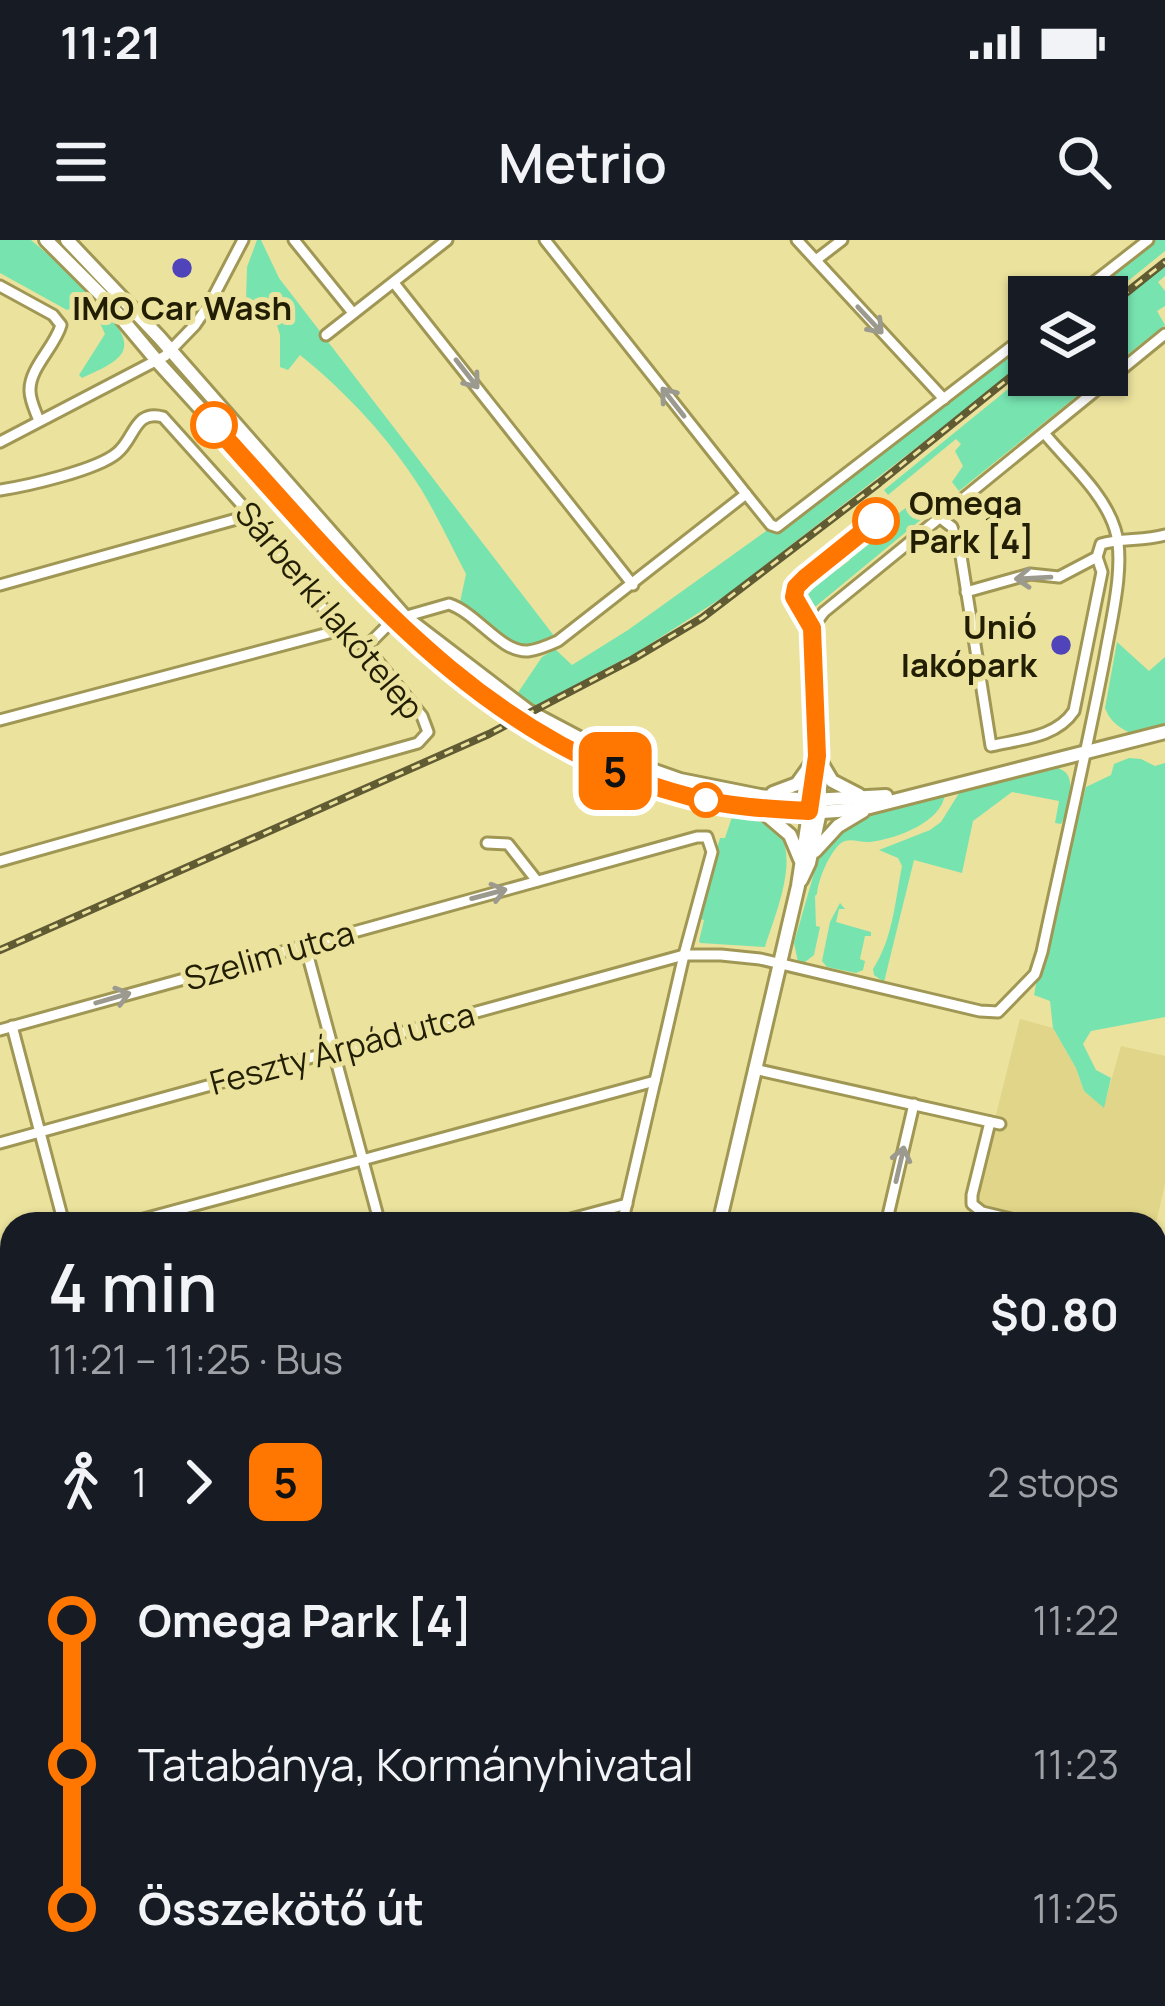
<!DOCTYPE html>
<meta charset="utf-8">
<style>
body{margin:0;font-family:Manrope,sans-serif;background:#20242c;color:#f1f3f6;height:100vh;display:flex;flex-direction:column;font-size:45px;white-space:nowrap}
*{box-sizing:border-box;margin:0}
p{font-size:39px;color:#9ea1a6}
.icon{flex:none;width:66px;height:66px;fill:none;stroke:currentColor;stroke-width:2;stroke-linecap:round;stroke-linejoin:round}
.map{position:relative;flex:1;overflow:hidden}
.drawer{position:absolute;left:0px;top:972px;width:1167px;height:795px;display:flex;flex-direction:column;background:#171b24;border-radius:36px 36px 0 0;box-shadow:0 3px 9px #0004}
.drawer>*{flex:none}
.badge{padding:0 24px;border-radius:18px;font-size:42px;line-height:78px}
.buttons{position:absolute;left:1008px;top:36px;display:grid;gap:24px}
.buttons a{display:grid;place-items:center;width:120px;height:120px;border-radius:0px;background:#171b24;box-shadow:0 3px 9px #0004;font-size:60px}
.map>.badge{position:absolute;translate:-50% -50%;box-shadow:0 0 0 6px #fff}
.legs{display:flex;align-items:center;gap:18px;height:132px;padding:0 48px;font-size:39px}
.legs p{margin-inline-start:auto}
.head{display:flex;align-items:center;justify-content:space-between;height:204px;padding:0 48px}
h1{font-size:66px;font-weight:600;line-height:90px}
ul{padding:0 48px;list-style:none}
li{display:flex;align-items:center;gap:42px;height:144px;font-size:45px}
li i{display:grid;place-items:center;width:18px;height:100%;margin:0 15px;background:currentColor}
li i::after{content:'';width:30px;height:30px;margin:-15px;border:9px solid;border-radius:50%;background:#171b24}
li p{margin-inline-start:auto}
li:first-child i{background:linear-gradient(#0000 50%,currentColor 0)}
li:last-child i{background:linear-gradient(currentColor 50%,#0000 0)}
.status{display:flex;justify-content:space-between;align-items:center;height:84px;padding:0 60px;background:#171b24;direction:ltr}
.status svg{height:33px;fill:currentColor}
header{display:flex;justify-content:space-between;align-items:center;height:156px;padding:0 48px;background:#171b24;font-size:54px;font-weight:600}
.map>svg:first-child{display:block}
</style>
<div class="status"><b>11:21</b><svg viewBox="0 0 49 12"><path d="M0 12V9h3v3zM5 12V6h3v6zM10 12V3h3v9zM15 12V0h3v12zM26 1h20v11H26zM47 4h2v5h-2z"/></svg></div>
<header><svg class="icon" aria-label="menu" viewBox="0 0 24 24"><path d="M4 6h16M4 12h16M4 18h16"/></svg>Metrio<svg class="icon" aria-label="search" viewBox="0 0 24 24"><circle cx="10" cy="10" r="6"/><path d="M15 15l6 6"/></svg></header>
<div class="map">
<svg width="1165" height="1766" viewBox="0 0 1165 1766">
<rect width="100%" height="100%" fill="#ebe29d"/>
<!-- built -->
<g fill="#e0d588">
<path d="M1020,779L1053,788L1076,828L1084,851L1104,866L1121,806L1165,816V944L1155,987V984H1029L972,971Z"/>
<path d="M1155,1418L1165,1422V1654L1155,1652Z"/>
</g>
<!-- green -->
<g fill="#77e4b0">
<path d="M0,0H31C52,17 113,72 122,95C125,102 125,107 122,113C114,125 94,132 82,138L79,135L105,94L100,83L76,67L67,70L0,33Z"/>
<path d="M257,0H261L279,38L558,401L516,409L459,367L466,334C451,306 438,277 421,249C389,198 347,153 300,115L288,130L280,127V95L274,75L246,62L247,27Z"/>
<path d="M1155,0H1165V11L1107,58L1082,57Z"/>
<path d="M1165,22V36L1158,42L1165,51V66L1157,71L1165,85L1107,131V69Z"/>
<path d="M1029,98V120L728,354L636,413L535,466L517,454L542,417L555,409L572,425L628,390L769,289L774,293Z"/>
<path d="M1029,132V135H1103L959,251L952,242L963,226L955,211L961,204L956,199L888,255L884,250Z"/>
<path d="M918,265L924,269L923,278L810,371L806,370L800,360L804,344L833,323L838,329L850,320L846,314L908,266Z"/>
<path d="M1117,402L1149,431L1165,417V484L1130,493C1117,486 1110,481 1105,468Z"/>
<path d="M1129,518L1141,519L1155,526L1165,523V777L1091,791L1083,804L1096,830L1111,838L1104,868L1084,851L1076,828L1053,788L1050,761L1034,755L1044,702L1086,547L1111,535L1114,524Z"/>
<path d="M1054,526C1061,530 1066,530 1069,538C1073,550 1067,575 1061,584L1055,583L1059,561L1012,552L973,581L962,633L914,620L884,742L874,735L873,729C893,698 895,662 902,626L898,618L879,610L930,590L941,582L961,550Z"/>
<path d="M945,554C942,582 896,599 870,602C860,603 850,597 841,603C829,613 818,640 817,654L815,656L816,686L820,687L814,715L805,722H798L794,703L820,612L854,578L916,564Z"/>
<path d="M732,577C745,579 760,579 771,586C805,608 774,677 765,707L700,703L699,701L704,680L698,678L720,598H725Z"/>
<path d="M840,663L845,669H839L836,682L871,692V696H865L860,719L865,721L863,730L856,733L827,727L822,721L830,682Z"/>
</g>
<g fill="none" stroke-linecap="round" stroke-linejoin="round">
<!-- street casing -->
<g stroke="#a09755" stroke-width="15">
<g id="street">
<path d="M294,0L353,73"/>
<path d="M545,0L746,254L771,285L777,287L1029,93"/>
<path d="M797,0L944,159"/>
<path d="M816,20L842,0"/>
<path d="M394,43L633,345"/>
<path d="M0,46L53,75L61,85C55,107 29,128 30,151C30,161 36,172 39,181"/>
<path d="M1075,57L1148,0"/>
<path d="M326,95L447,0"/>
<path d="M0,202L165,116L195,85L210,63L243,0"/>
<path d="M0,250C27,246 97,230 117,213C135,199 134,169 163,177L251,275L340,390L366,407L422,476L428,492L418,503L0,621"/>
<path d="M939,277L952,287L961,316L991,506C1020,499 1056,498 1074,471L1102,332L1097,317"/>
<path d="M0,345L251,275"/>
<path d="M966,352L1030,334L1059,337L1097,317L1101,304C1121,298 1144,301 1165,295"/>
<path d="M366,407L393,380L449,364C477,373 501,413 528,411C538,410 549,405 558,401L746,254"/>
<path d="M0,480L340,390"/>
<path d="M822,560L815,489L812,388L824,372L1165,94"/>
<path d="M487,603L508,604L537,641"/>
<path d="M305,705L380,984"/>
<path d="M12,786L64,984"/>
<path d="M0,790L697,597H707L712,612L684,715L622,984"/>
<path d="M754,829L1000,884"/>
<path d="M990,882L972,955V964L982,972L1032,984"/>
<path d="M0,903L684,715H721L760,719L980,771L998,772L1035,734L1042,712C1063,613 1086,515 1105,416C1111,381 1126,323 1115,289C1104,253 1068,222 1044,193"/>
<path d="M125,984L655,841"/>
<path d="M552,984L627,964"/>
<path d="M886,984L914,864"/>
<path d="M1155,1011L1165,1013"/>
<path d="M0,1018L12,1015"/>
<path d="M0,1134L12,1130"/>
<path d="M1155,1145L1165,1101"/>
<path d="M0,1293L12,1292"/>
<path d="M1155,1404L1165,1360"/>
<path d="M0,1545L12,1543"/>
<path d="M0,1648L12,1646"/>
<path d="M124,1755L129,1766"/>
<path d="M181,1766L236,1755"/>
<path d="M538,1766L540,1755"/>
</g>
</g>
<!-- secondary casing -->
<g stroke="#a09755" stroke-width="18">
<g id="secondary">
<path d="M46,0L106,60L158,122L393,380C521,498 689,596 870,567L1165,492"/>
<path d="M67,0L159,97L405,377L528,471L615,517L680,540L760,556L811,560L886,556"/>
<path d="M817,516L832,541L859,555"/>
<path d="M773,553L797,544L817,516"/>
<path d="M762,571L790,595L800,619"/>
<path d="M815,611L838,586L863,571"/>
<path d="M801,640L809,623L821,567"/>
<path d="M719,984L798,646L810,567"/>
<path d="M0,1429L12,1425"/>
</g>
</g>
<!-- street -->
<use href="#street" stroke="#fff" stroke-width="9"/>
<!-- secondary -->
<use href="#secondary" stroke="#fff" stroke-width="12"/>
<!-- rail casing -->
<g stroke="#615b33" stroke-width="8">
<g id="rail">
<path d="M1107,68L1165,22"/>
<path d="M0,710L489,494L633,419L702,378L879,243L1029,122"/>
</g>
</g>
<!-- rail -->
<use href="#rail" stroke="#ebe29d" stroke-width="3" stroke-dasharray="9" stroke-linecap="butt"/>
</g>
<!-- one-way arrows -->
<defs><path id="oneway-shaft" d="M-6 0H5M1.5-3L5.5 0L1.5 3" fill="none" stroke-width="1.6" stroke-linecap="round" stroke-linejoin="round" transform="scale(3)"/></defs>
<g stroke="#9c9a8e">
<use href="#oneway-shaft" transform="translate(870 80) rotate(47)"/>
<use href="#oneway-shaft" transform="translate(467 134) rotate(52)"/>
<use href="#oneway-shaft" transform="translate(673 162) rotate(-128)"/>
<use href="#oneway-shaft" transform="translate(1033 338) rotate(177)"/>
<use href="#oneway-shaft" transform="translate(489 654) rotate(-15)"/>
<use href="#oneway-shaft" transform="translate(113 758) rotate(-16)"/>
<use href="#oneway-shaft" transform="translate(900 924) rotate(-77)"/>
</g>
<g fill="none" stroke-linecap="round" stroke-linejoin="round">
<!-- line-1 casing -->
<g stroke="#fff" stroke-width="27">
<path id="line-1" d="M214,185C352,337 482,504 691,557C730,567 770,569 809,571L817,516L812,388L794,357L796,347L805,338L876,281"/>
</g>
<!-- line-1 -->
<use href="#line-1" stroke="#ff7701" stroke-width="18"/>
</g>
<!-- markers -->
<g fill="#5044bb" stroke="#ebe29d" stroke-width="4.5">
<circle cx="182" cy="28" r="12"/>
<circle cx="1061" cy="405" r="12"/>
</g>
<g fill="#fff" stroke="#ff7701" stroke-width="6">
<circle cx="214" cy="185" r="21"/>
<circle cx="876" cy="281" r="21"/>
<circle cx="706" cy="560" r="15"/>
</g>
<g text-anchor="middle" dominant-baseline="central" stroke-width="10" stroke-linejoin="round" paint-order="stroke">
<!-- poi labels -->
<g font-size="33" font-weight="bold" fill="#221e03" stroke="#ebe29d">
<text x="182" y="67">IMO Car Wash</text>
<text x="1037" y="386" text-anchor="end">Unió<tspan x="1037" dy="38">lakópark</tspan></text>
</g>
<!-- stop labels -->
<g font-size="33" font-weight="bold" fill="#221e03" stroke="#ebe29d" text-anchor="start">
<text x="909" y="262">Omega<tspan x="909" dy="38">Park [4]</tspan></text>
</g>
<!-- street labels -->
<g font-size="33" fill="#221e03" stroke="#ebe29d">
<text transform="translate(330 370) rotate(50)">Sárberki lakótelep</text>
<text transform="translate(269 715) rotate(-16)">Szelim utca</text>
<text transform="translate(342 808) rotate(-15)">Feszty Árpád utca</text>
</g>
</g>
</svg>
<div class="buttons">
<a><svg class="icon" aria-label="layers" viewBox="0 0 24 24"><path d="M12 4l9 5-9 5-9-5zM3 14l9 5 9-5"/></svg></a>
</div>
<b class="badge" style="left:615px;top:531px;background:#ff7701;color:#111">5</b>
<section class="drawer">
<div class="head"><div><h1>4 min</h1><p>11:21 – 11:25 · Bus</p></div><b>$0.80</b></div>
<div class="legs"><svg class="icon" aria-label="walk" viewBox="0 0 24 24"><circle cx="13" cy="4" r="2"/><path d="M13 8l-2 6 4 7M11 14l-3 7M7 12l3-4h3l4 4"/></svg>1<svg class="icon" aria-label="forward" viewBox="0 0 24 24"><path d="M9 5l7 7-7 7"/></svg><b class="badge" style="background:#ff7701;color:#111">5</b><p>2 stops</p></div>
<ul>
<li><i style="color:#ff7701"></i><b>Omega Park [4]</b><p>11:22</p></li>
<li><i style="color:#ff7701"></i><span>Tatabánya, Kormányhivatal</span><p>11:23</p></li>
<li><i style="color:#ff7701"></i><b>Összekötő út</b><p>11:25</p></li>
</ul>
</section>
</div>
